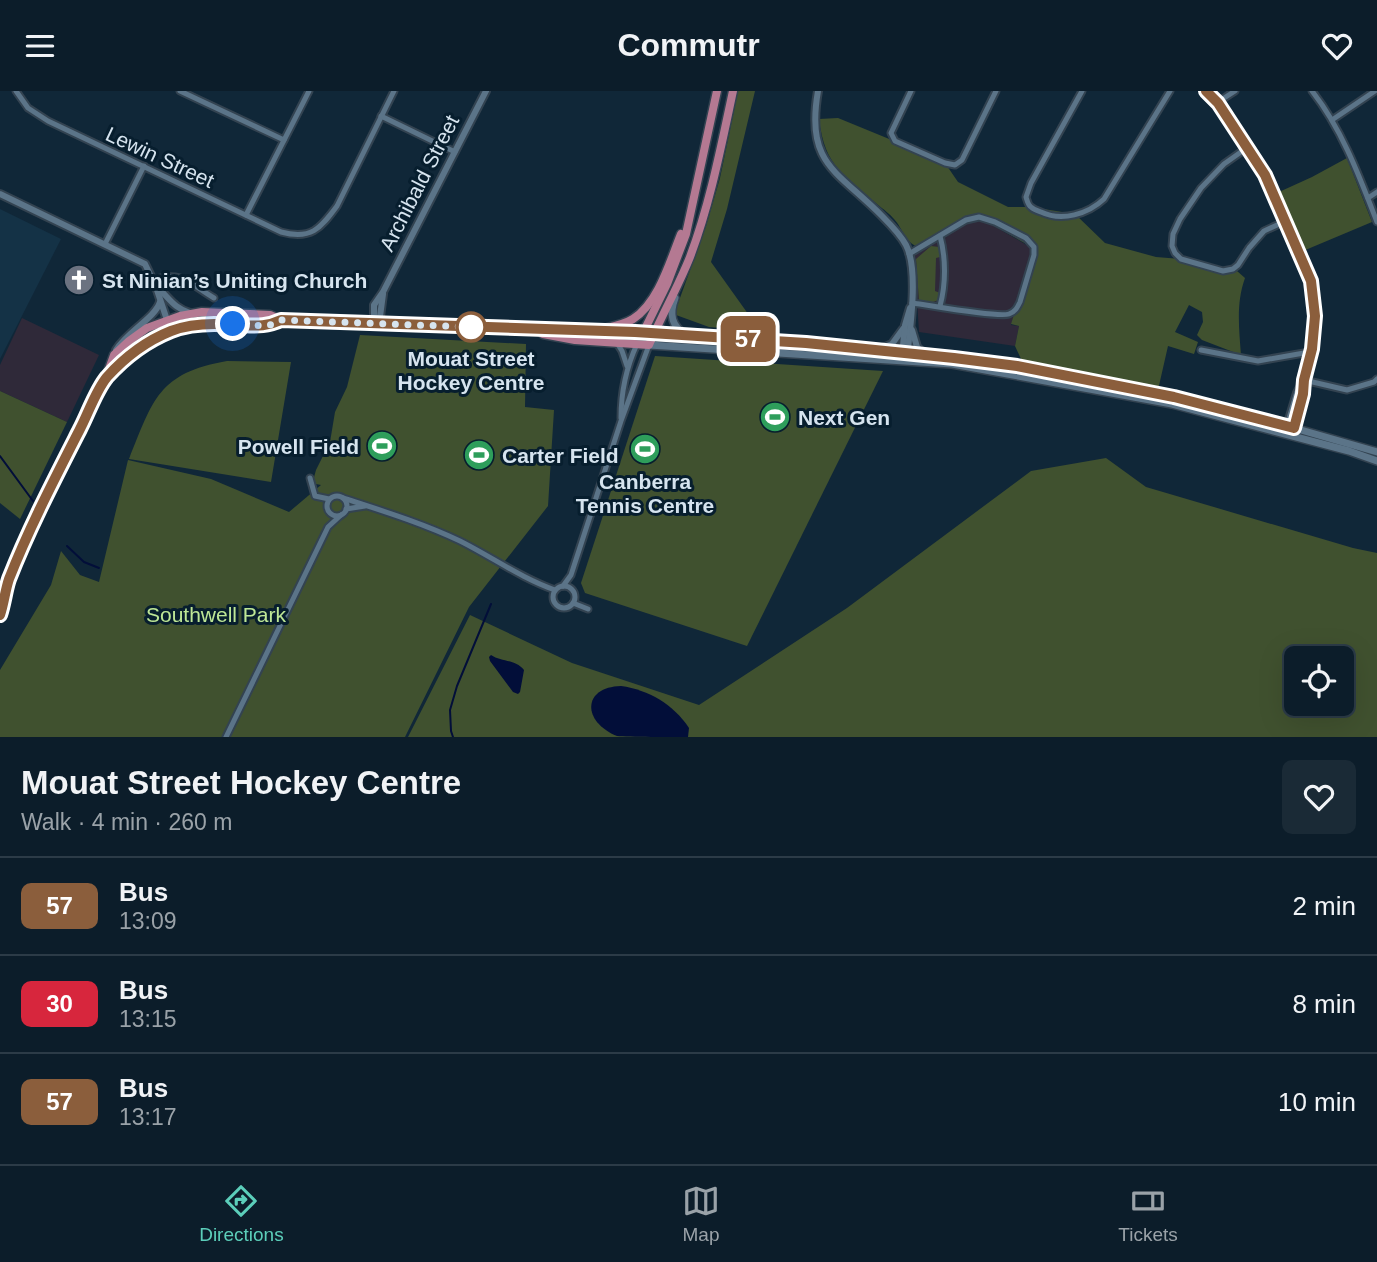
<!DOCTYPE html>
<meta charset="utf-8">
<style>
body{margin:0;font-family:Helvetica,sans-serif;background:#1a2a36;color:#f1f3f6;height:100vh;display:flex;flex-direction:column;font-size:26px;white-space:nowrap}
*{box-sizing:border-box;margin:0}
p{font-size:23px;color:#9aa2a8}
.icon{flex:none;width:38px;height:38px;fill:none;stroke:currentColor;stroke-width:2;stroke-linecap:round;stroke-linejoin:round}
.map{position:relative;height:646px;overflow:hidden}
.side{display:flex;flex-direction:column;background:#0c1d2a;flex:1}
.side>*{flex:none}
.badge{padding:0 14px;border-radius:10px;font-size:24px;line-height:46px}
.controls{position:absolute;left:1284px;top:555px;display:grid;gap:14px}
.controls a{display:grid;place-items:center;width:70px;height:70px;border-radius:10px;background:#0c1d2a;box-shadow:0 7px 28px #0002,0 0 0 2px #2c3b47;font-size:35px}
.you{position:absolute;width:35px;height:35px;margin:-18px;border:5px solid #fff;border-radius:50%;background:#1a73e8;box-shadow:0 0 0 10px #1a73e833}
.map>.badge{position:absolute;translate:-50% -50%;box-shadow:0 0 0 4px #fff}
.round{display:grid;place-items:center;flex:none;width:74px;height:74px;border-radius:10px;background:#1a2a36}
.overview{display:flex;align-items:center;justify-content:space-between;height:119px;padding:0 21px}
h1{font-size:33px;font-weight:600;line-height:52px}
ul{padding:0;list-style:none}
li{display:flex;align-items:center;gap:21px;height:98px;padding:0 21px;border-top:2px solid #2c3b47}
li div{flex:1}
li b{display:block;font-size:26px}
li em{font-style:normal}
li .badge{min-width:77px;font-weight:700;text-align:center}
header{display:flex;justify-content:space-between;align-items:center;height:91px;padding:0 21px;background:#0c1d2a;font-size:32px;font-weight:600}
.dock{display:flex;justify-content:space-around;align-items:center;height:98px;border-top:2px solid #2c3b47;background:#0c1d2a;font-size:19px;color:#9aa2a8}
.dock a{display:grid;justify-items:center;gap:4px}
.dock .active{color:#5cceba}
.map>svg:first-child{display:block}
</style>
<header><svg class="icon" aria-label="menu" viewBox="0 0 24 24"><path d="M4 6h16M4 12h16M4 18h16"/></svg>Commutr<svg class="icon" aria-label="heart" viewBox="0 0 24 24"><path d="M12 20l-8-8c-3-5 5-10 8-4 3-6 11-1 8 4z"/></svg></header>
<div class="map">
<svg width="1377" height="646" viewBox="0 0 1377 646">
<rect width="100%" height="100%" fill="#102738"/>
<!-- commercial -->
<g fill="#2f2939">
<path d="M977,125L1035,159L1011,234L1019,235L1015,255L919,241L914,163Z"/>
<path d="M22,227L99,264L67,331L0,300V274Z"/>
</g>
<!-- built -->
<path fill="#143246" d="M0,118L61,148L0,268Z"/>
<!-- green -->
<g fill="#40512f" fill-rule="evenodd">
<path d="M738,0H755L727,118L711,171L751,227L745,239L709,236L676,224V218L706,135L720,87Z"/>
<path d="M838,27L916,59L945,72L958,91L1008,116H1031L1075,123L1105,152L1156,166L1181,168L1208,176L1237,180L1245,187C1236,212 1239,237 1241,264L1202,249L1197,244L1203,231L1202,221L1189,214L1175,241L1198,251L1194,263L1168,255L1158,299L1023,272L1015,255L1019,235L1011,233L1035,158L977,125L949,135L918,156C905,151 903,138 894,128C890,123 883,118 878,114C844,83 825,77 819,28Z"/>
<path d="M1347,67L1372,131L1303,160L1279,101L1312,86Z"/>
<path d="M931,155L939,156L940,166L936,167L935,200L940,202L939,209L933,211L919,210L916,168Z"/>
<path d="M360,244L526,253L525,316L554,319L548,415L469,516L405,646H0V579L51,494L61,460L80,484L99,491L128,369L211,388L289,421L321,394L316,393L313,390L316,379L330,351L335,321L347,296Z"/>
<path d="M655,265L883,280L747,555L585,502L581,492Z"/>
<path d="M227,270L291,271L271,391L129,368C153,309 158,282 227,270Z"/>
<path d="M0,300L67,331L20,428L0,412Z"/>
<path d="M1106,367L1146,396L1353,457L1377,462V646H408L470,524L572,572L699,614L847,517L1031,380ZM1297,567H1342V612H1297Z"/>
</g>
<!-- water -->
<g fill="#020e39">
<path d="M491,564C501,571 515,568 524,579L520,601L518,603L513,601L490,570L489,566Z"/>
<path d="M621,595C649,599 673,613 689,637L688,646C673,646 628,646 617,645C582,631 582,596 621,595Z"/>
</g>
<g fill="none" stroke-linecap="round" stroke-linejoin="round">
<!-- stream -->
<g stroke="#020e39" stroke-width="2">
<path d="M0,365L33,410"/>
<path d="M67,455L84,471L99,477"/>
<path d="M453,646L451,640L450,619L457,595L491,513"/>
</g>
<!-- minor casing -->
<g stroke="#334351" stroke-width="9">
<g id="minor">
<path d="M16,0L28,17L48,30L281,141C311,149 320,138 337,115L394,0"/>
<path d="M180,0L284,49"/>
<path d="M911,0L891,42L895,50L945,72L955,74L962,69L996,0"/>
<path d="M1082,0L1031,92L1026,106C1027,109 1028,114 1031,116C1034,119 1038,120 1041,121C1062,131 1088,123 1104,108L1170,0"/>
<path d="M1312,0C1342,38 1360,87 1377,131"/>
<path d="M1218,11L1235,0"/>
<path d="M381,25L455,61"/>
<path d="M1332,29L1375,0"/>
<path d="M1248,56L1224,73L1201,97L1180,128L1173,143L1172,155L1175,162L1181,168L1223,180L1233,178L1238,174L1249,157L1264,140L1286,130"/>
<path d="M1368,107L1377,101"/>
<path d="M246,124L309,0"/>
<path d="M940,145C946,167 946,193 940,215"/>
<path d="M105,153L144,75"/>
<path d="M909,163L966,129L979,126L995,131L1026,147L1034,156V164L1020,211C1017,217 1015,221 1009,223C997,227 929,214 912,212"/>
<path d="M153,189C182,179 190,193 214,207"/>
<path d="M617,252L622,260L627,275"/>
<path d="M1201,259L1258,270L1304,262L1313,258"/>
<path d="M1304,289L1347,299L1374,291L1377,288"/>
<path d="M621,327C621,301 626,277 637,253"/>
<path d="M310,387L315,405L329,408"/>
<circle cx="337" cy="415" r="10"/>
<path d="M343,407C383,420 422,432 460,450C492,466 521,487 555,499"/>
<path d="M346,418L365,415"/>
<path d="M563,495L571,484L621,330L649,254"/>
<circle cx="564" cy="506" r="11"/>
<path d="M573,512L588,518"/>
<path d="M226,646L328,436L341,424"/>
</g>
</g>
<!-- tertiary casing -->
<g stroke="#334351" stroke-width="10">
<g id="tertiary">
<path d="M818,0C805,74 838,80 882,125C891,134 900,143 906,154C919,179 910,238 907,266"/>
<path d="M1206,0L1218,11L1265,84L1311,190L1315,225L1313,258L1304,289L1303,303L1293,340"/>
<path d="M0,103L145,173L156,196L167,229"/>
<path d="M158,197C170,208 174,217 190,222"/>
<path d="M374,233V214L383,201L486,0"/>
<path d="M379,233L383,203"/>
<path d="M912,239L917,256L924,263"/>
<path d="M880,258L892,253L903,238"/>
<path d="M116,259C127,241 155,227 160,211"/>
<path d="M902,265L905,234L910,217"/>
<path d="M1286,339L1297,302L1303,291"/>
</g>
</g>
<!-- secondary casing -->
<g stroke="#334351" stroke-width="10">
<g id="secondary">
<path d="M675,207C669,223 671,235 686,244"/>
<path d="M654,242L806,252L954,266L1017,275L1174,306L1294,337L1377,361"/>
<path d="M649,254L952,273L1172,313L1349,360L1377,370"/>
</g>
</g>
<!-- primary casing -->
<g stroke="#334351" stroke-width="11">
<g id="primary">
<path d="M607,237C616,235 625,233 633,228C659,211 670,170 681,143"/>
<path d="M543,243L575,249L649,254C662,224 678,196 690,166C710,113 721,56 733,0"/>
<path d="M642,244L667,193L686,143L717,0"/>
<path d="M107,287C144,248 172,231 227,233C246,234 264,238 281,229"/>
<path d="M0,524L8,490L19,464L42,414L105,289L114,264L129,250L147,237L180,225L202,221L225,222L270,224L281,229L654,242"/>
</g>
</g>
<!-- minor -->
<use href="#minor" stroke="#5b7488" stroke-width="5"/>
<!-- tertiary -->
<use href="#tertiary" stroke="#5b7488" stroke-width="6"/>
<!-- secondary -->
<use href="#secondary" stroke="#5b7488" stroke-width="7"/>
<!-- primary -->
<use href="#primary" stroke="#b47992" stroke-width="8"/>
</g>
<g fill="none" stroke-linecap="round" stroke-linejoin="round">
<!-- line casing -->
<g stroke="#fff" stroke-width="16">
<path id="line" d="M0,524C4,512 5,500 9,488C29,437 55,387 80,338C88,323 96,299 107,286C125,266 146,250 171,240C192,232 213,232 234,234C252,234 264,237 281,229L635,241L806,252L954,267L1017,275L1174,306L1294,337L1303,303L1304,289L1312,258L1315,225L1311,190L1265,84L1218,12L1206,0"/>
</g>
<!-- line -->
<use href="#line" stroke="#8b5e3c" stroke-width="10"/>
<!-- walk -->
<path stroke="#d6e4ef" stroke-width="7" stroke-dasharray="0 12.6" d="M233,233L268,235L281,229L471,236"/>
</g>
<!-- icons -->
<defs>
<g id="church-disc" transform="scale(1.575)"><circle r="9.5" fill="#6b7280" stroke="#071e2e"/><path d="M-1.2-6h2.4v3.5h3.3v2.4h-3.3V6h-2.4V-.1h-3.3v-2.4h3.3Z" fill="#fff"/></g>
<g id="stadium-disc" transform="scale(1.575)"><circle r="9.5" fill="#2e9e5b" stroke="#071e2e"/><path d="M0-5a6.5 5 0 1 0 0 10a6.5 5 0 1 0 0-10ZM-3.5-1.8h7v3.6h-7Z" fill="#fff"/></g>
</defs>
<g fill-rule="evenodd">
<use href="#church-disc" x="79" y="189"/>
<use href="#stadium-disc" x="775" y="326"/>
<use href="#stadium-disc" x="382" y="355"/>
<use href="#stadium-disc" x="645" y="358"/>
<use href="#stadium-disc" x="479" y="364"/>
</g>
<!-- markers -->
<circle fill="#fff" stroke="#8b5e3c" stroke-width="3.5" cx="471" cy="236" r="14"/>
<g text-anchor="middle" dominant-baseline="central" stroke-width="6" stroke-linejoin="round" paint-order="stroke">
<!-- street labels -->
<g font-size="21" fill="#d6e4ef" stroke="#071e2e">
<text transform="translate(160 66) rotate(25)">Lewin Street</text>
<text transform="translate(419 92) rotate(-63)">Archibald Street</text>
</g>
<!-- poi labels -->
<g font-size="21" font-weight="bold" fill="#d6e4ef" stroke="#071e2e" text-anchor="start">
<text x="102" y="189">St Ninian’s Uniting Church</text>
<text x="798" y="326">Next Gen</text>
<text x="359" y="355" text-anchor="end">Powell Field</text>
<text x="502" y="364">Carter Field</text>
<text x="645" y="390" text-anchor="middle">Canberra<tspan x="645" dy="24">Tennis Centre</tspan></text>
</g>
<!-- stop labels -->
<g font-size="21" font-weight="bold" fill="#d6e4ef" stroke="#071e2e">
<text x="471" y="267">Mouat Street<tspan x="471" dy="24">Hockey Centre</tspan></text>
</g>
<!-- park labels -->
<g font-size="21" fill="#bee796" stroke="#071e2e">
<text x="216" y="523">Southwell Park</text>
</g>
</g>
</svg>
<div class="controls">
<a><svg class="icon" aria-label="locate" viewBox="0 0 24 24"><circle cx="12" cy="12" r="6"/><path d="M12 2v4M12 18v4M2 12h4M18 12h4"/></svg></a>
</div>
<div class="you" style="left:233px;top:233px"></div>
<b class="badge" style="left:748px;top:248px;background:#8b5e3c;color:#fff">57</b>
</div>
<section class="side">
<div class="overview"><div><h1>Mouat Street Hockey Centre</h1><p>Walk · 4 min · 260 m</p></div><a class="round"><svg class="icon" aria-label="heart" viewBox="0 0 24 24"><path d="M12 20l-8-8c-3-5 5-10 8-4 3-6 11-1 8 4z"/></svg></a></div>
<ul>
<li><span class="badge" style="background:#8b5e3c;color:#fff">57</span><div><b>Bus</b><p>13:09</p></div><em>2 min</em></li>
<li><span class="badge" style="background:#d7263d;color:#fff">30</span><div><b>Bus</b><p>13:15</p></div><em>8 min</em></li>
<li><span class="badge" style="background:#8b5e3c;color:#fff">57</span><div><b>Bus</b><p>13:17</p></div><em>10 min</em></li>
</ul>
</section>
<nav class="dock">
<a class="active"><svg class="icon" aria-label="directions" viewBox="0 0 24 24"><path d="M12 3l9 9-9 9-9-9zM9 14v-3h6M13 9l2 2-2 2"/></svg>Directions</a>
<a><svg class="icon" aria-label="map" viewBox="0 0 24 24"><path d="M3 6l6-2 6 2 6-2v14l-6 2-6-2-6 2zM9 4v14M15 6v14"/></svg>Map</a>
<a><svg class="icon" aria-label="tickets" viewBox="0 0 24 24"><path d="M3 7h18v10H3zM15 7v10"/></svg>Tickets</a>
</nav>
